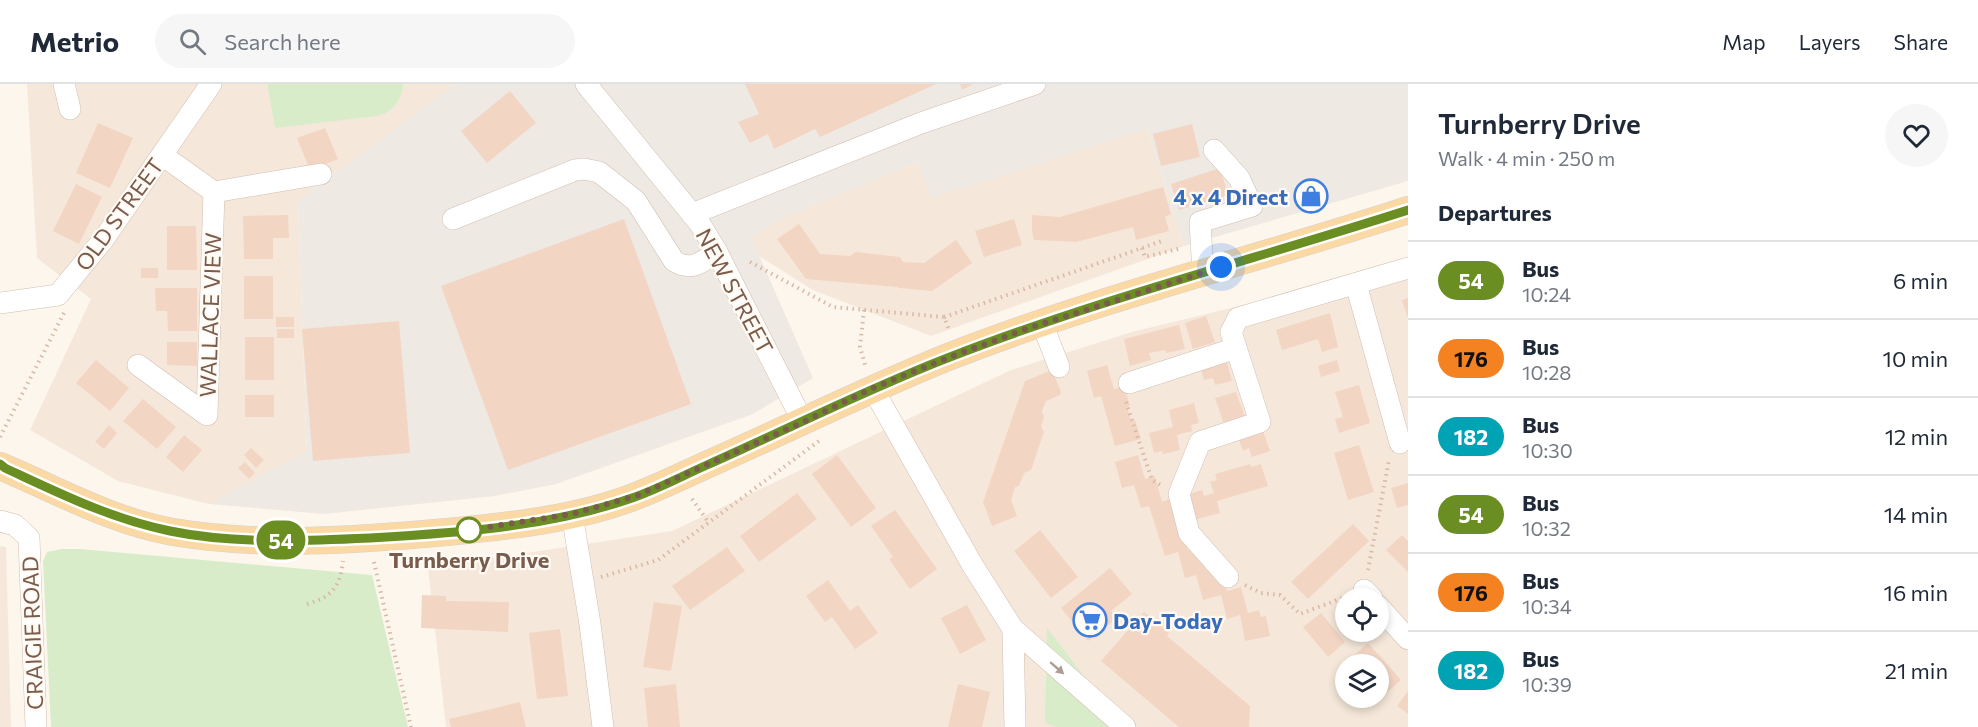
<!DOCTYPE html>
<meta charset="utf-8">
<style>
body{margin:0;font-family:Commissioner,sans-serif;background:#f6f6f7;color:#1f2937;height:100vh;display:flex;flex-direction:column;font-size:22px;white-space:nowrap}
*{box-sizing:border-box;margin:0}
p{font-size:20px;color:#747a83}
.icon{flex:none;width:33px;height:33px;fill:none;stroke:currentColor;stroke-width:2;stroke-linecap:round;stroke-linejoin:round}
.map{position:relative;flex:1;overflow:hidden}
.drawer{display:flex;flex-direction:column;background:#fff;width:570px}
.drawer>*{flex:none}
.badge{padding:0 12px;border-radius:20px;font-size:21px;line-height:39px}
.controls{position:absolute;left:1335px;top:504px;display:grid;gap:12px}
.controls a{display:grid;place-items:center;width:54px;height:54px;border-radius:50%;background:#fff;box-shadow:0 3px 9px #0003;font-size:30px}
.you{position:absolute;width:30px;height:30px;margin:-15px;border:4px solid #fff;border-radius:50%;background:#1a73e8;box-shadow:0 0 0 9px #1a73e833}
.map>.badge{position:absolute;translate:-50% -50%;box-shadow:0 0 0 3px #fff}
h2{padding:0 30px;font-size:22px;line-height:54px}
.round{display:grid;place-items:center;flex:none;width:63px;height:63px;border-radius:32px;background:#f6f6f7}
.summary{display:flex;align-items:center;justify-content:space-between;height:102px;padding:0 30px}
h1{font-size:28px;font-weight:600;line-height:45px}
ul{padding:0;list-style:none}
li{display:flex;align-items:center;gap:18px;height:78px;padding:0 30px;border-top:2px solid #e0e1e3}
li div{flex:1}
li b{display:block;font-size:22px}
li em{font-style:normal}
li .badge{min-width:66px;font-weight:700;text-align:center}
header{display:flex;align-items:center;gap:36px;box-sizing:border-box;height:84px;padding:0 30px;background:#fff;border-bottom:2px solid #e0e1e3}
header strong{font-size:28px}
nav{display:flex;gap:33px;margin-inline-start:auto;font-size:21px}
.search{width:420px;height:54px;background:#f6f6f7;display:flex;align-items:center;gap:15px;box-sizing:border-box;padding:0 21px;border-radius:33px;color:#747a83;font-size:22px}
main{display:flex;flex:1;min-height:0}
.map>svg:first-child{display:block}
</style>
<header>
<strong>Metrio</strong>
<div class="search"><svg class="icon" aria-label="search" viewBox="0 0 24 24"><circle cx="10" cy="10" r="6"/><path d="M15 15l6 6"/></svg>Search here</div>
<nav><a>Map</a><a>Layers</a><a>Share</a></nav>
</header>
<main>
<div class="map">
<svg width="1408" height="643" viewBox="0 0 1408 643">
<rect width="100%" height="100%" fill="#fdf6ec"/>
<!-- residential -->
<g fill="#f5e8da" fill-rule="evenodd">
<path d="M27,0H267L275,44L401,11L404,0H454L298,117L307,368L209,420L118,397L30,346L91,215L37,174Z"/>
<path d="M1147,45L1184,162L931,252L813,206L759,172L751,153L785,133L918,78L932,113Z"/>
<path d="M1408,181V643H446L428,484L672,447L1011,286L1132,248ZM1346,514H1378V548H1346ZM1346,580H1378V614H1346Z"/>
<path d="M0,462L6,463L11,643H0Z"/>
</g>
<!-- industrial -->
<path fill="#efe9e4" d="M454,0H1408V97L1184,162L1147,45L932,114L918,78L785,133L751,153L813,294L753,330L556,400L495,412L324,430L209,420L307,367L298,117Z"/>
<!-- green -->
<g fill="#d8ecc9">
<path d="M267,0H404C400,17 395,27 377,32L275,44Z"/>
<path d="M62,465H80L372,491L408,643H51L43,477L47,468Z"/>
<path d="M1047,544L1123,643H1057L1045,639Z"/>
</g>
<!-- building -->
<g fill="#f3d5c3">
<path d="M745,0H936L820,53L815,45L774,65L768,50L750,59L738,38L759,30Z"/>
<path d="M960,0H973L962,6Z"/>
<path d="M510,7L536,39L487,79L461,47Z"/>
<path d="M98,39L133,54L110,104L76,89Z"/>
<path d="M1192,40L1200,73L1161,82L1153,50Z"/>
<path d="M325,44L338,75L310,86L297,54Z"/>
<path d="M1220,84L1228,111L1179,126L1171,100Z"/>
<path d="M76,100L102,113L79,160L53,147Z"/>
<path d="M1163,103L1171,130L1165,133L1169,147L1136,156L1133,143L1076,158L1034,156L1032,147V131L1060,133Z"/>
<path d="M288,131L289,154H273V175H244L243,132Z"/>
<path d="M624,135L691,320L508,386L441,202Z"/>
<path d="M1014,135L1022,161L984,173L975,147Z"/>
<path d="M799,140L820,170L850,172L856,168L900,173L903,178L924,179L956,156L972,179L932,207L899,204L897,203L806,195L777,155Z"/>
<path d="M167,142H196L197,186H167Z"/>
<rect x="141" y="184" width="17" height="10"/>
<rect x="244" y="192" width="29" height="43"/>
<path d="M155,204H197V247H168L167,227H156Z"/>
<path d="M1408,214V232H1407L1402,216Z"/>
<path d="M1330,229L1338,263L1322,268L1318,255L1282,266L1276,246Z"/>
<path d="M1206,232L1215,258L1193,265L1185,239Z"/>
<rect x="276" y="233" width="18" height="10"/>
<path d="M399,237L410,369L313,377L302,245Z"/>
<path d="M1179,241L1185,265L1166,269L1165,266L1149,269L1151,276L1130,282L1124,255Z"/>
<rect x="277" y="245" width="17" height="9"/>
<rect x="245" y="253" width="29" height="43"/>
<path d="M167,258H197V282L167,281Z"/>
<path d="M1225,271L1232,297L1215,301L1213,294L1204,296L1199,277Z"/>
<path d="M96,276L129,304L110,327L76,299Z"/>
<path d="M1337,276L1340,287L1321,293L1318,282Z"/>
<path d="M1107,281L1114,305L1124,302L1130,322L1127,323L1131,337L1135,336L1141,355L1115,362L1101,312L1094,314L1087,287Z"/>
<path d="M1052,286L1061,308L1060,311L1046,317L1042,327L1044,333L1041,342L1044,348L1031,386L1024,389L1019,402L1015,403L1011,416L1017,432L992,442L983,418L1025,297Z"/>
<path d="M1359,301L1370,339L1339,349L1335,335L1343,333L1335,308Z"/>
<path d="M1236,308L1245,333L1224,340L1215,314Z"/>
<rect x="245" y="311" width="29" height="22"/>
<path d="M143,315L176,343L157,365L123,337Z"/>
<path d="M1194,319L1199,339L1191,341L1192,347L1177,351L1180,366L1163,370L1162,367L1154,369L1149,349L1173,343L1169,326Z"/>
<path d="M109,341L117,349L104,365L95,358Z"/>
<path d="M1261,341L1270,367L1252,373L1249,364L1243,367L1237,350Z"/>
<path d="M184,351L202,366L183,388L166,373Z"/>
<path d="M1359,361L1374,408L1348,416L1334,369Z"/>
<path d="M251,364L264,376L256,384L244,371Z"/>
<path d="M837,371L876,424L851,443L812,390Z"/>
<path d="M1138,371L1145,395L1155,392L1162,418L1169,415L1180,449H1183L1188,466L1199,462L1206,486L1220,483L1227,507L1241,503L1248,529L1259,526L1261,533L1266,532L1270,552L1245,557L1240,531L1227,535L1221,511L1203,516L1196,491L1185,494L1178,468L1165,472L1149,422L1141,424L1134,401L1122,404L1115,378Z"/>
<path d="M245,378L255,389L249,395L238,384Z"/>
<path d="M1250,380L1251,383L1261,380L1268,402L1217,417L1220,429L1194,436L1186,411L1202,406L1204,412L1214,409L1210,398L1217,396L1215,390Z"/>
<path d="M1408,399V421L1397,424L1391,404Z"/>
<path d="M797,409L817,435L759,478L740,452Z"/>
<path d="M895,426L937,485L910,505L889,475L893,473L871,442Z"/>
<path d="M1353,440L1369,457L1308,515L1291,498Z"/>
<path d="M1040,446L1078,493L1051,514L1014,467Z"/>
<path d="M1402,451L1408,457V488L1386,466Z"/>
<path d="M727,463L745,487L690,526L672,502Z"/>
<path d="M1110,484L1132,510L1111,527L1117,534L1088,557L1061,524Z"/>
<path d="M828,496L850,527L858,521L878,549L855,565L832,533L825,538L806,512Z"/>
<path d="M422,511L446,512V517L509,518L508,548L421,544Z"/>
<path d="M654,518L682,522L671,587L643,583Z"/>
<path d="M967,521L986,556L960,570L941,534Z"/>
<path d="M1144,528L1169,549L1167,552L1250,622L1249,643H1179L1101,577Z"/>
<path d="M1321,529L1345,558L1328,573L1303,543Z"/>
<path d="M560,545L568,612L537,615L529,549Z"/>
<path d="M1368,559L1401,596L1385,610L1378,603V580H1357L1351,574Z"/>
<path d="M676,600L680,643H648L644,604Z"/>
<path d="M958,600L990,608L982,643H948Z"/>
<path d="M1408,607V630L1397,622Z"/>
<path d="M520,618L526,643H451L449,635Z"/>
</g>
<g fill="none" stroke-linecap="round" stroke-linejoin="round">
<!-- minor casing -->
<g stroke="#d1beb0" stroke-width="22">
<g id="minor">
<path d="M64,0L70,25"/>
<path d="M586,0L700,140L717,168L803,338"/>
<path d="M214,108L321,90"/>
<path d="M692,130L921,39L1035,0"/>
<path d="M453,135L575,86L584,85L599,88L636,117L674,177C693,188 701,178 717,168"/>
<path d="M1203,189L1200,138L1252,122L1239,94L1214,66"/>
<path d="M1356,200L1400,359"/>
<path d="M0,219L58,211L103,156L211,0"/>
<path d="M1042,239L1059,283"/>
<path d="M138,281L207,331L214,108L162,71"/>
<path d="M1129,299L1236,264"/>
<path d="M873,305L973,482L1013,545L1125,643"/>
<path d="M572,430L590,540L603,643"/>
<path d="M0,437L15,441L29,454L36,643"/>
<path d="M1228,493L1189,449L1179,410L1200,358L1260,338L1231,248L1238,234L1408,184"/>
<path d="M1364,506L1372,514"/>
<path d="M1378,522L1408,555"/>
<path d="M1013,545L1015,643"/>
</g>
</g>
<!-- major casing -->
<g stroke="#dad1cd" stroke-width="28">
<path id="major" d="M0,382C57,406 111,437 173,448C263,463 357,456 447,448C510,442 577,435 636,412C659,403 682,392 704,382C786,346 866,306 948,273C1098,214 1255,176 1408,126"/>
</g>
<!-- path -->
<g stroke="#d9b8a5" stroke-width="4" stroke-dasharray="1.5 4.5" stroke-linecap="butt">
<path d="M1142,164L1145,173L1182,164"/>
<path d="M750,178L833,223L944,233L949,246L948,247"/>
<path d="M864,226L860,263L866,284"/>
<path d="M944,233L1165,156"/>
<path d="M1126,318L1152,396L1162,402"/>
<path d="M0,353L64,229"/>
<path d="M692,415L709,439"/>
<path d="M374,478L411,643"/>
<path d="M1368,486L1389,376"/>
<path d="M601,493L658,476L819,357"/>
<path d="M1245,501L1261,509L1280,511L1300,530L1345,513"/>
<path d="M307,520C332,513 340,503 343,477"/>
</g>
<!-- minor -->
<use href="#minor" stroke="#fff" stroke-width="21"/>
<!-- major -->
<use href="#major" stroke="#fbd9a5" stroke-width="27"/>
</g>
<!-- one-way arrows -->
<defs><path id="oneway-solid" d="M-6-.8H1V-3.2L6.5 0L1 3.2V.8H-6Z" transform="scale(1.5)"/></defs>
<use fill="#af9d94" href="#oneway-solid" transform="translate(1057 584) rotate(41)"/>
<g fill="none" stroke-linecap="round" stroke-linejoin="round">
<!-- line casing -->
<g stroke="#fff" stroke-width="14">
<path id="line" d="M0,380L5,384C59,409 111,435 170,447C233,460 306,457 370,454C457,449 549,443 632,414C658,405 682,392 707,381C788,345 867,305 950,273C1099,215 1256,175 1408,126"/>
</g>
<!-- line -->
<use href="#line" stroke="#6b8e23" stroke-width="9"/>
<!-- walk -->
<path stroke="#7a5c4d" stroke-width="6" stroke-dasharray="0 10.8" d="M469,446L572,430L636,412L803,338L873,304L950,273L1029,244L1221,183"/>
</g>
<!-- icons -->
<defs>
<g id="shop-ring" transform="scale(1.725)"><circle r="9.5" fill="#fffaf3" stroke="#3f7fe0" stroke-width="1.5"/><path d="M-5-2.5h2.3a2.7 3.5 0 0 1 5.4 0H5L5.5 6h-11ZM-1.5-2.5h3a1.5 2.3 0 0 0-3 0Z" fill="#3f7fe0"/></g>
<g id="supermarket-ring" transform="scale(1.725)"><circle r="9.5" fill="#fffaf3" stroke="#3f7fe0" stroke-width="1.5"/><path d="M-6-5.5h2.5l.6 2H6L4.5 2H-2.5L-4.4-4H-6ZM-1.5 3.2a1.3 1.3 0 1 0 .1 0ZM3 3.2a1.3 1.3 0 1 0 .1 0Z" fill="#3f7fe0"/></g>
</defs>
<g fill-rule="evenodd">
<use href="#shop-ring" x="1311" y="112"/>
<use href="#supermarket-ring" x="1090" y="536"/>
</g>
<!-- markers -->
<circle fill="#fff" stroke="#6b8e23" stroke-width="3" cx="469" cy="446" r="12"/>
<g text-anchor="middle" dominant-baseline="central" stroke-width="4.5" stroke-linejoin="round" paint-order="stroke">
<!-- shop labels -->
<g font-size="22" font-weight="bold" fill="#366cbe" stroke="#fffaf3" text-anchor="end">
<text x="1288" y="112">4 x 4 Direct</text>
<text x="1113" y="536" text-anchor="start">Day-Today</text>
</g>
<!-- street labels -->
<g font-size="22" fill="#7a5c4d" stroke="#fffaf3">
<text transform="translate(119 130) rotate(-54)">OLD STREET</text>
<text transform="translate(735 207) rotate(62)">NEW STREET</text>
<text transform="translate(210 231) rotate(-88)">WALLACE VIEW</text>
<text transform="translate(32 549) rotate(-92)">CRAIGIE ROAD</text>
</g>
<!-- stop labels -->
<g font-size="22" font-weight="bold" fill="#7a5c4d" stroke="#fffaf3">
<text x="469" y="475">Turnberry Drive</text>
</g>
</g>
</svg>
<div class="controls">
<a><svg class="icon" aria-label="locate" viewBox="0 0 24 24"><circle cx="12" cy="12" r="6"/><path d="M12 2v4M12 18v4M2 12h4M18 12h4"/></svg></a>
<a><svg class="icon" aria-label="layers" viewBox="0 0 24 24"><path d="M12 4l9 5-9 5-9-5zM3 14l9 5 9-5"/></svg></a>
</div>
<div class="you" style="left:1221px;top:183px"></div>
<b class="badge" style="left:281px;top:456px;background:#6b8e23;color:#fff">54</b>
</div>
<section class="drawer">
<div class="summary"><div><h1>Turnberry Drive</h1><p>Walk · 4 min · 250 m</p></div><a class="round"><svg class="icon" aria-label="heart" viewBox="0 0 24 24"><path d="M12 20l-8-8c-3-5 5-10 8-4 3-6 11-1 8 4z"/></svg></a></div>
<h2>Departures</h2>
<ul>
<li><span class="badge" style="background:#6b8e23;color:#fff">54</span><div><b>Bus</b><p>10:24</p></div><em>6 min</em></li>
<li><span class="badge" style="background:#f58220;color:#111">176</span><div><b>Bus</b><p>10:28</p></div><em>10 min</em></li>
<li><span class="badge" style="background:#00a3b4;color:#fff">182</span><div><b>Bus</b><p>10:30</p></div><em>12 min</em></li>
<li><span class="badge" style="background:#6b8e23;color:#fff">54</span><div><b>Bus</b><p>10:32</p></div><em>14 min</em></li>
<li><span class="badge" style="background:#f58220;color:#111">176</span><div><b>Bus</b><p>10:34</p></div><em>16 min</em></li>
<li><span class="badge" style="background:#00a3b4;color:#fff">182</span><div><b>Bus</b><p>10:39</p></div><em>21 min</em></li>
</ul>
</section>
</main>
